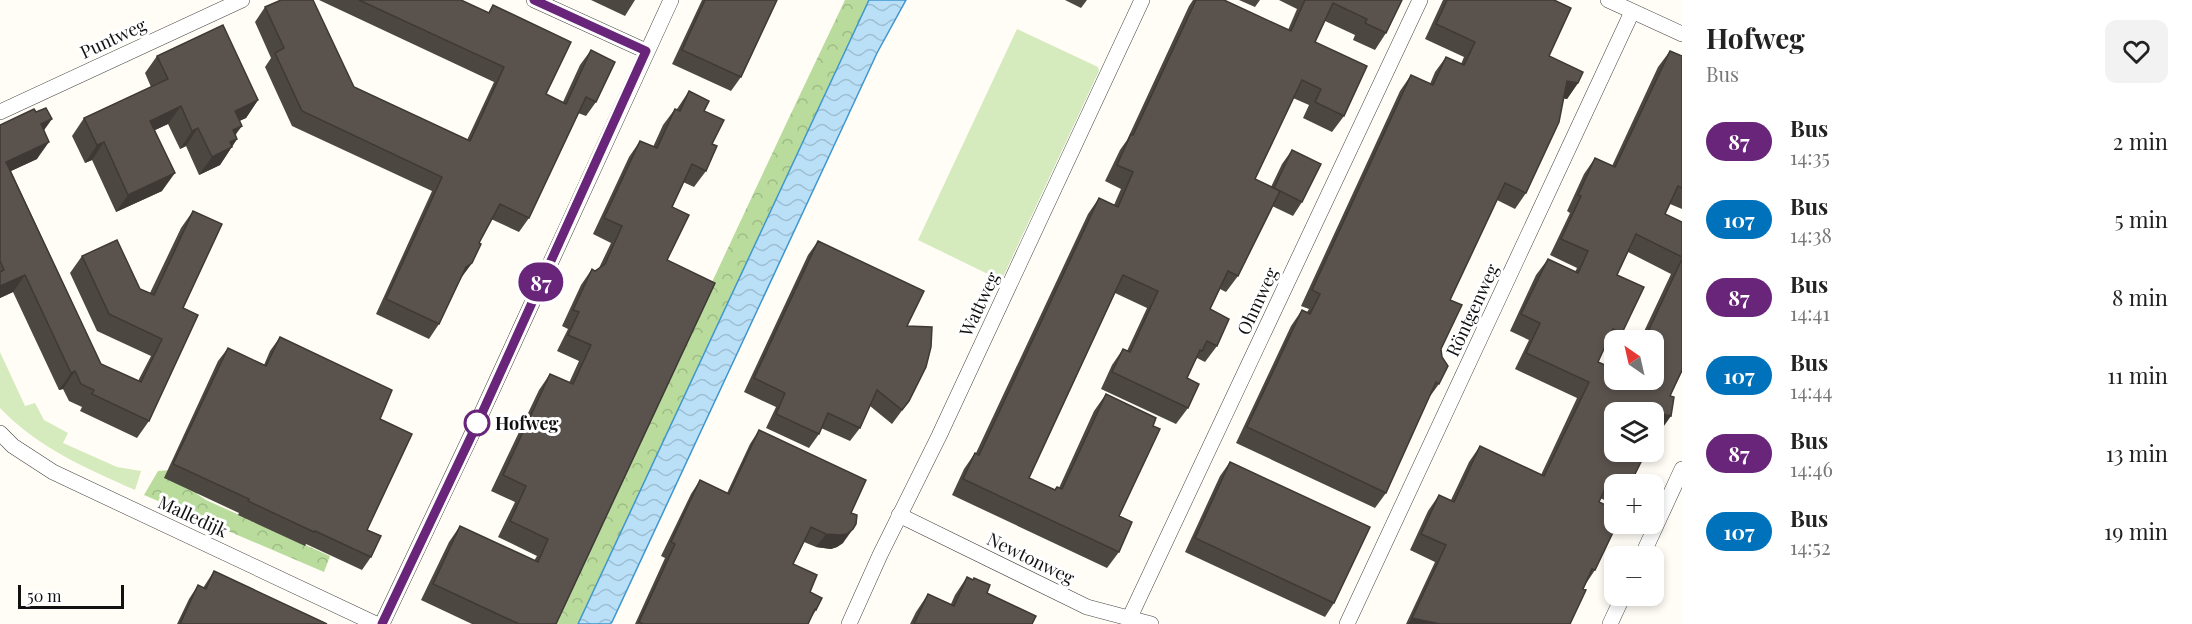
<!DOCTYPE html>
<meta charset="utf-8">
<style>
body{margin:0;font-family:"Playfair Display",serif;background:#f2f2f2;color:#222;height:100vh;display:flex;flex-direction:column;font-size:22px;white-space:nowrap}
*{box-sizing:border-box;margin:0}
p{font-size:20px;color:#767676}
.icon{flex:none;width:33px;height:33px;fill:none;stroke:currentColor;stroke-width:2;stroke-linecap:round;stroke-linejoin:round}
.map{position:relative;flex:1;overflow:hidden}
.drawer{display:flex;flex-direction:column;background:#fff;width:510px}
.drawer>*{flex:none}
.badge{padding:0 12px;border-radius:20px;font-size:21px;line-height:39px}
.needle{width:39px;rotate:326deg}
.fabs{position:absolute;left:1604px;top:330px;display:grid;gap:12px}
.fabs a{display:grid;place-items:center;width:60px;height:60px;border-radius:12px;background:#fff;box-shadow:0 3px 9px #0003;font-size:30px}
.scale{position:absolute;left:18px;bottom:15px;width:106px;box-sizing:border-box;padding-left:6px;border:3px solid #111;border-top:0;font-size:16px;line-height:21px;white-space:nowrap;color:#111;-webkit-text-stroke:4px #fff;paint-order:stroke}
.map>.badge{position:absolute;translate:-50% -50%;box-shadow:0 0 0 3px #fff}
.round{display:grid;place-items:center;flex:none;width:63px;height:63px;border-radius:12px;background:#f2f2f2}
.overview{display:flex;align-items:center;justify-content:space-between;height:102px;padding:0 24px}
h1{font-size:28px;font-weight:700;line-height:45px}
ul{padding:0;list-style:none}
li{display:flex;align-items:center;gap:18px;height:78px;padding:0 24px}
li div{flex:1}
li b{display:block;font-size:22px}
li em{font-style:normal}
li .badge{min-width:66px;font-weight:700;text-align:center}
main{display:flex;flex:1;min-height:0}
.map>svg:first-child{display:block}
</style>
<main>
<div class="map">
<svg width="1682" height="624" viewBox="0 0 1682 624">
<defs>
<pattern id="forest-crowns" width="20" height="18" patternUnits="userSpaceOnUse" patternTransform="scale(1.5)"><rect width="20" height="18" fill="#b9dc9c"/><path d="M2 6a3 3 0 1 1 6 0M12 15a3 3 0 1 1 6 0" fill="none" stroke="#9ebc85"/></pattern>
<pattern id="water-waves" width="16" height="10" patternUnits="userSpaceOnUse" patternTransform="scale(1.5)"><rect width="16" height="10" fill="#b9e0f7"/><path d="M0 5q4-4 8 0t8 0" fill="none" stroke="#9ebfd3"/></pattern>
</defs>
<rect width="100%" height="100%" fill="#fffdf5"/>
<!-- grass -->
<g fill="#d5ebbd">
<path d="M1017,29L1098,67L1099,71L1003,277L996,278L918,240Z"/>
<path d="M0,352L25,406L35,403L44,420L68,433L63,443L117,467L141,471L135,490C86,468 38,448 0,408Z"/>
</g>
<!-- forest -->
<g fill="url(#forest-crowns)">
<path d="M845,0H869L578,624H552L786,124Z"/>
<path d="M171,470L199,486L197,494L206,500L330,556L324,572L144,495L158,471Z"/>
</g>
<!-- water -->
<path fill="url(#water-waves)" stroke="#3f96cf" stroke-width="1.5" d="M869,0H906L877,53L845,122L612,622L610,624H578Z"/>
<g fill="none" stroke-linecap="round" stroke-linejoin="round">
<!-- minor casing -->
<g stroke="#444" stroke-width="16">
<g id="minor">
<path d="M534,0L646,51"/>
<path d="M1608,0L1682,34"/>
<path d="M0,112L242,0"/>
<path d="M0,433L13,446L53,472L376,624"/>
<path d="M899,515L1087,607L1151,624"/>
<path d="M1642,556L1682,469"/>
<path d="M1129,619L1420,0"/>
<path d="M382,624L478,421L671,0"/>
<path d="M849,624L880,555L939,436L1142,0"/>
<path d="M1347,624L1632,12"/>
<path d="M1610,624L1623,596"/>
</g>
</g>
<!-- minor -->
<use href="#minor" stroke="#fff" stroke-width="15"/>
</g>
<!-- wall -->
<g fill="#4d4742" fill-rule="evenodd">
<path d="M319,0H461L488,13L493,5L546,94L563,102L580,65L591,50L596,102L586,116L578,113L529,218L519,232L491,219L479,243L472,263L460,279L439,324L429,339L376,314L432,191L292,126L265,67L271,58L255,22L265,7L354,87L467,140L494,82Z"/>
<path d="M591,0H635L625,16Z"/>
<path d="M702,0H777L741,77L731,91L672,64Z"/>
<path d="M1065,0H1087L1081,8Z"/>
<path d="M1193,0H1224L1288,30L1297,9L1279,0H1402L1386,33L1375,50L1353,40L1355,35L1325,21L1315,42L1344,116L1332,132L1303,118L1309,105L1293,98L1255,179L1271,187L1282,164L1292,150L1302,202L1293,216L1272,206L1238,276L1226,292L1220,289L1210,309L1217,346L1205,362L1197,358L1194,363L1187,378L1188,408L1176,424L1101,389L1112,365L1123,349L1127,351L1147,308L1115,293L1029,478L1054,490L1057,487L1059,488L1094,411L1106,394L1153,426L1119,516V552L1107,568L952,495L964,469L975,453H976L1088,214L1099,198L1114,205L1121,189L1105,181L1120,150L1127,140L1189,6Z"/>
<path d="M1239,0H1260L1255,7Z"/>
<path d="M1443,0H1554L1549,56L1578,83L1567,99L1564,98L1526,193L1515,209L1497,200L1450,300L1441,349L1439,384L1428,399L1386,493L1375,508L1236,443L1291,326L1302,310L1307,312L1309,309L1301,306L1400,91L1411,75L1430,84L1435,72L1446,57L1461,64L1464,57L1425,39Z"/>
<path d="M1670,51L1682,56V209L1670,204L1665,214L1682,222V372L1670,396L1659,433L1653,412H1614L1630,484H1614V504H1613L1600,498L1599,502L1595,570L1585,585L1570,624H1406L1435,562L1410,550L1428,511L1439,495L1451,500L1469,462L1480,446L1541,475L1577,398L1515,369L1529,340L1510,331L1536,275L1548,259L1575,272L1577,268L1550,255L1570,213L1567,211L1584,174L1595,158L1612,166L1658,67ZM1628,252L1671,274L1640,340H1653V380H1637L1598,362L1605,347L1610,350L1614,345V340H1617L1622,333L1617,275Z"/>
<path d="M157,56L258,100L246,118L239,121L236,135L237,139L220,165L199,175L186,146L180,149L168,124L155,130L162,191L116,212L92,160L85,163L72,136L84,118L151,87L145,73Z"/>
<path d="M689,91L704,111L712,144L706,171L694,187L683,182L672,207L667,260L556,624H472L421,600L449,542L460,526L534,561L537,556L498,537L515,502L491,491L539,390L550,374L569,383L579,361L557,351L568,329L562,326L581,285L592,269L595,271L599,268L611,243L593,234L629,157L640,141L653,147L663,125L675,109H677Z"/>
<path d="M0,125L44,130L37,159L11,171L101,364L138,381L151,356L97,331L70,273L82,256L140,289L150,293L181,228L193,211L183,308L149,421L137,438L80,411L82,407L69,401L63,389L59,390L13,292L0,298Z"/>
<path d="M818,241L907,326L909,401L892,424L870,406L860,428L850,441L821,428L819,434L809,448L766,428L776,407L744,392L808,255Z"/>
<path d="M280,337L380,419L367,530L371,557L362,570L306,544L305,546L238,515L239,513L164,478L218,361L228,348L264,365L270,351Z"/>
<path d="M759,430L851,513L843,543L837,547L831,549L816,547L804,542L793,564L810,592L816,610L811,618L808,624H635L665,558L661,556L691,494L700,480L727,493L750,444Z"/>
<path d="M1230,462L1334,603L1325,617L1185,552L1220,476Z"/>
<path d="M214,571L327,624H177L189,599L198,585L203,588Z"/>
<path d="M967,577L987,593L1032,624H910L916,612L928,594L951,604L955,595Z"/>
</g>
<!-- shaded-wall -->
<g fill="#3f3936">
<path d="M1567,81L1578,83L1567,99L1556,97Z"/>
<path d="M258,100L246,118L222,129L235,111Z"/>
<path d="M181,106L168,124L138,138L150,121Z"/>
<path d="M52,119L40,136L41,124Z"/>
<path d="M242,126L230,142L237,139L220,165L199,175L212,157L233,130Z"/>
<path d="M198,128L186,146L180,149L192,131Z"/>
<path d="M49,142L37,159L0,176L6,162Z"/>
<path d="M104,142L92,160L85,163L97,145Z"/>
<path d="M175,173L162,191L116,212L128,195Z"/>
<path d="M472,263L461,278L456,282L466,267Z"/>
<path d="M25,275L13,292L0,298V286Z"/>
<path d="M75,371L63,389L59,390L71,373Z"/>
<path d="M1653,413L1671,416L1659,433L1653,431Z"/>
<path d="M853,529L843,543L837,547L831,549L816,547L826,534Z"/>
<path d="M1412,618L1440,624H1408Z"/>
</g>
<!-- building -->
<g fill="#5a524d" stroke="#3f3936" stroke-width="1.5">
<path d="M281,0H313L354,87L470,141L504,67L359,0H461L489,13L493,5L571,42L546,94L566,104L591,50L615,62L596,102L586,97L529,218L500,204L479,243L481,244L472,263L466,267L439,324L386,299L442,177L302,111L275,53L284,48L265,7Z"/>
<path d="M705,0H777L741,77L682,50Z"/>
<path d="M1196,0H1224L1291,31L1305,0H1402L1386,33L1365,23L1367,19L1333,3L1315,42L1367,66L1344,116L1315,102L1321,89L1302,80L1255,179L1280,191L1238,276L1228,271L1210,309L1229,319L1217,346L1207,341L1202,351L1200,350L1187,378L1199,384L1188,408L1112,372L1123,349L1130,352L1158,291L1123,275L1029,478L1055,490L1057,487L1062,489L1106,394L1156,418L1153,426L1160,429L1119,516L1132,522L1119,552L963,479L975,453L979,455L1099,198L1118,207L1133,172L1117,165L1131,134L1133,135Z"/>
<path d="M1447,0H1554L1571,8L1549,56L1583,72L1578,83L1567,81L1559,122L1526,193L1505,183L1450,300L1462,305L1441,349L1442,357L1448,366L1439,384L1436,382L1386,493L1247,427L1302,310L1310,314L1320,294L1312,290L1411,75L1433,85L1446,57L1464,65L1475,42L1436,24Z"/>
<path d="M223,25L258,100L235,111L242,126L233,130L237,139L230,142L232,147L212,157L198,128L192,131L181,106L150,121L175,173L128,195L104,142L97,145L84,118L168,79L157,56Z"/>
<path d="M1670,51L1682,56V188L1678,186L1665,214L1682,222V257L1636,234L1617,275L1644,287L1622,333L1613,329L1598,362L1614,369V380H1636L1640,382L1641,380H1653V354L1655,350H1653V340H1644L1682,259V370L1670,396L1674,397L1671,416L1653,412H1614V452H1646L1630,484H1617L1609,480L1599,502L1614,509V524H1617L1595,570L1592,569L1583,589L1586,590L1570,624H1440L1412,618L1446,545L1421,534L1439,495L1454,502L1480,446L1544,476L1589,382L1526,353L1540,323L1521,314L1548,259L1578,273L1588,251L1561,239L1581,196L1578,195L1595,158L1615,167Z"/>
<path d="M689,91L709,101L704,111L724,120L712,144L717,146L706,171L692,164L672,207L689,215L667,260L715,283L556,624H519L433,584L460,526L538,562L548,539L510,521L526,486L503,475L550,374L573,384L591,345L568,335L579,312L573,310L592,269L595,271L605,264L622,226L604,218L640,141L657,148L675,109L680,111Z"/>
<path d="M46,108L52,119L41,124L49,142L6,162L101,364L141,382L162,339L109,314L82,256L117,240L140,289L154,295L193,211L222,224L183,308L198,315L149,421L92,394L94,390L81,384L75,371L71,373L25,275L0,286V272L4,270L0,261V125L34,109L36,112Z"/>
<path d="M1292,150L1321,164L1302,202L1274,188Z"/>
<path d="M818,241L924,291L907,326L932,327L931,347L926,367L909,401L902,410L877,390L860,428L828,413L819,434L776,414L785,393L754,378Z"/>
<path d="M280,337L392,390L380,419L412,434L367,530L381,536L371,557L315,531L314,532L248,501L249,499L173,464L228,348L266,366Z"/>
<path d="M759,430L866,480L851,513L857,515L856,524L853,529L847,534L840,535L826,534L811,527L793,564L817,575L810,592L822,598L816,610L815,609L808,624H643L639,622L675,544L671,542L700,480L729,494Z"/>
<path d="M1230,462L1370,527L1334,603L1195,538Z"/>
<path d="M214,571L327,624H180L198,585L206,589Z"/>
<path d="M967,577L973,580L974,578L990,585L987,593L1036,616L1032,624H914L928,594L954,606Z"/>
</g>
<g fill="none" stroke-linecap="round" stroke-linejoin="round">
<!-- line casing -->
<g stroke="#fff" stroke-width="14">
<path id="line" d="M382,624L478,422L646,51L534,0"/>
</g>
<!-- line -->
<use href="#line" stroke="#68257a" stroke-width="9"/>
</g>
<!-- markers -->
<circle fill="#fff" stroke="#68257a" stroke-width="3" cx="477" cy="423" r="12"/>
<g text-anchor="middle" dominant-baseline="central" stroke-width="6" stroke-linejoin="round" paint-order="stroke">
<!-- street labels -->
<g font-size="18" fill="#111" stroke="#fff">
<text transform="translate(113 38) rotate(-25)">Puntweg</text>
<text transform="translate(1257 301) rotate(-65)">Ohmweg</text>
<text transform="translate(979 304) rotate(-65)">Wattweg</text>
<text transform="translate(1472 310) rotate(-65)">Röntgenweg</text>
<text transform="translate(193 516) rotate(25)">Malledijk</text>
<text transform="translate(1031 558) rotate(26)">Newtonweg</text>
</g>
<!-- stop labels -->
<g font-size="18" font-weight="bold" fill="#111" stroke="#fff" text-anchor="start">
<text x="495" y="423">Hofweg</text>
</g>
</g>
</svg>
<div class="fabs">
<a><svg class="needle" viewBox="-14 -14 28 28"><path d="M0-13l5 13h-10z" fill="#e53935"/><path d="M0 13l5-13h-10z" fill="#767676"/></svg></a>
<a><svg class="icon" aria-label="layers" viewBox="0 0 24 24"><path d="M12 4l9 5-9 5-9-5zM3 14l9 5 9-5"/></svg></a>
<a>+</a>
<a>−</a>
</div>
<div class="scale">50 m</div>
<b class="badge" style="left:541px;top:282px;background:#68257a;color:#fff">87</b>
</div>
<section class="drawer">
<div class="overview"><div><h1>Hofweg</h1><p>Bus</p></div><a class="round"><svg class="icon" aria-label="heart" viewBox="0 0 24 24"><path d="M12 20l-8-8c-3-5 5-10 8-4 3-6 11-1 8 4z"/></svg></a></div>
<ul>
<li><span class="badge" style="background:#68257a;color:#fff">87</span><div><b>Bus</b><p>14:35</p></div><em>2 min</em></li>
<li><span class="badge" style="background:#0072bc;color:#fff">107</span><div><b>Bus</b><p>14:38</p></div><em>5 min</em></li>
<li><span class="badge" style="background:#68257a;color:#fff">87</span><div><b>Bus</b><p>14:41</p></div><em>8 min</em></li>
<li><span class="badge" style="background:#0072bc;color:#fff">107</span><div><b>Bus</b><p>14:44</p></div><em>11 min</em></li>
<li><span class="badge" style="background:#68257a;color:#fff">87</span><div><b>Bus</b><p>14:46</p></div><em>13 min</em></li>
<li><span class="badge" style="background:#0072bc;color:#fff">107</span><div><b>Bus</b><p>14:52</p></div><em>19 min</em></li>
</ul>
</section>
</main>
